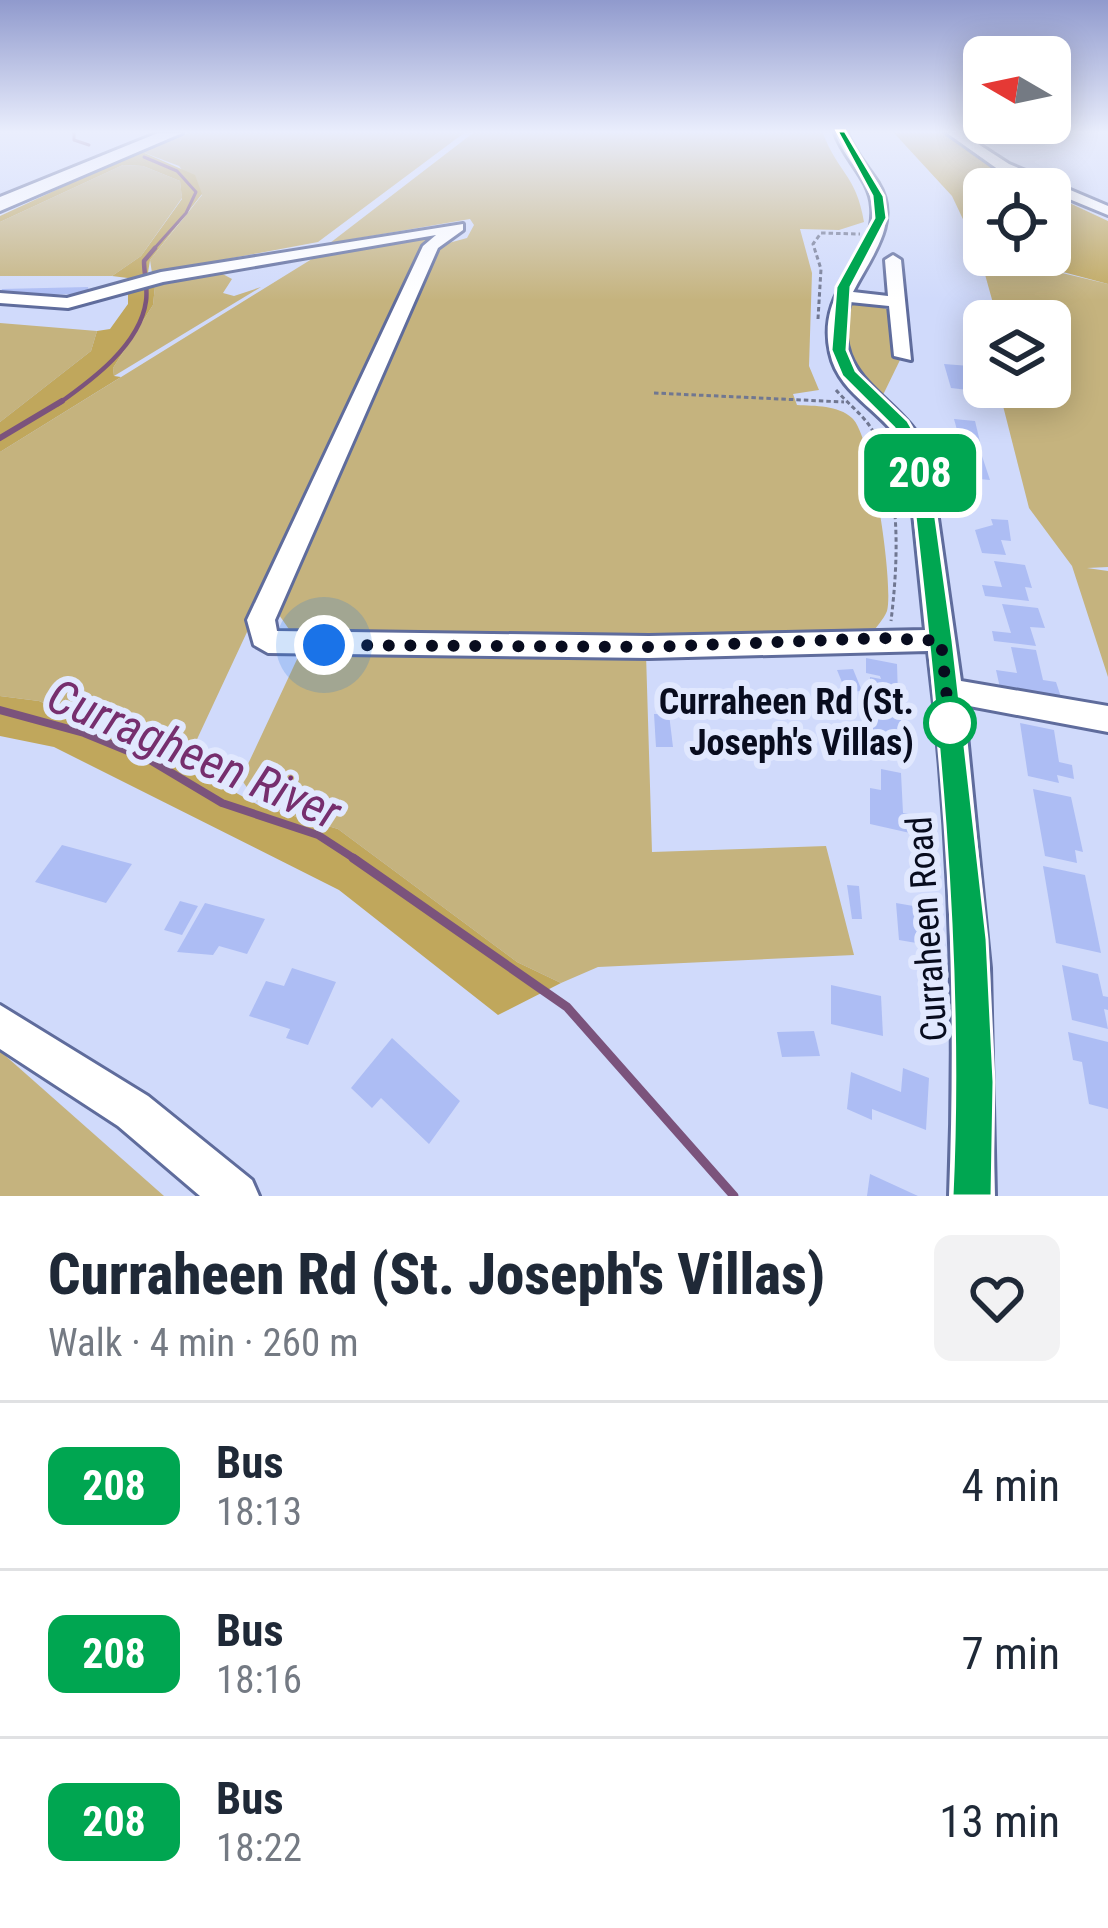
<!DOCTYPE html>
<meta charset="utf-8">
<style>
body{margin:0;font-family:"Roboto Condensed",sans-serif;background:#f2f2f3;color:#1f2937;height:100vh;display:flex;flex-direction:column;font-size:45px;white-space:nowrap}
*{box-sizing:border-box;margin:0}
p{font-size:39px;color:#747a83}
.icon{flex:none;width:66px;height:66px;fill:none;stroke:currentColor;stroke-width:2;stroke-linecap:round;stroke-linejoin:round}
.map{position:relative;height:1196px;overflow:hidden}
.side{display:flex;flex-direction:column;background:#fff;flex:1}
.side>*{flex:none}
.badge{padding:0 24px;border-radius:18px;font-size:42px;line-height:78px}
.needle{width:78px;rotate:279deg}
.tools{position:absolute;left:963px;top:36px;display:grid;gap:24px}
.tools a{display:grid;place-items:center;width:108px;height:108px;border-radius:18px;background:#fff;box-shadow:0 6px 30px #0003;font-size:60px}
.you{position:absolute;width:60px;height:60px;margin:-30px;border:9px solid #fff;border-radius:50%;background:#1a73e8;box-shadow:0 0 0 18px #1a73e833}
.map>.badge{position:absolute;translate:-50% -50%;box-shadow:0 0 0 6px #fff}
.round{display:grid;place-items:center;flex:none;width:126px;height:126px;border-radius:18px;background:#f2f2f3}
.headline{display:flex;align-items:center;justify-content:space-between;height:204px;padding:0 48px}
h1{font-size:57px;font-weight:800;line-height:90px}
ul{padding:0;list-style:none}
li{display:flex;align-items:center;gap:36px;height:168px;padding:0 48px;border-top:3px solid #e0e1e3}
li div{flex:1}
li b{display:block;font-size:45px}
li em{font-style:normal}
li .badge{min-width:132px;font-weight:700;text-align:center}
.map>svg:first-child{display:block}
</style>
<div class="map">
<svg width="1108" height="1196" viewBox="0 0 1108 1196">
<rect width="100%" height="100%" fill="#d0dafb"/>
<!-- green -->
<g fill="#c5b37e">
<path d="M189,133H464L318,242L152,273L150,260L202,195L179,166L137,150Z"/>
<path d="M473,133H823C837,172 856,174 864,222L839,230L800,229L812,273L809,366L819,390L793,394L797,405C815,406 838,405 852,418C872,435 894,586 887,611C884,619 875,628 871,635H293L277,612L434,253L445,244L467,238L474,225L470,219L330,243Z"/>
<path d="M123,165L143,166L180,181L182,198L141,256L112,276H0V222Z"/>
<path d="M448,228L425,250L185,765L39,701L0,696V452L328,249Z"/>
<path d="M979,253L1108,284V567L1087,568L1108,571V677L1072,566L1029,508L1001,398L1019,399L1016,387H1050V321H998Z"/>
<path d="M219,272L232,279L223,293L234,296L261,287L114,376L113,368L153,305L155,286Z"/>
<path d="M865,302L893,311V355L900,360L882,397C849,383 839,338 846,306Z"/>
<path d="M0,323L97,331L91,351L0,422Z"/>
<path d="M646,654L652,852L826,846L854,955L598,967L561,983L517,962L338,829L260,806L241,779L299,655Z"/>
<path d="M0,1051L164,1196H0Z"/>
</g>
<!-- forest -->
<g fill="#c0a75c">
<path d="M894,133H949L947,137L1037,189H984V253H979L952,196Z"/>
<path d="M140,151L195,175L202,194L150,260L146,285L155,286L153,305L113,368L114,376L121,377L0,452V422L91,351L97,331L110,329L128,304V278L112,276L141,256L182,199L180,181L143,166L123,165L0,222V216Z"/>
<path d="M1050,194L1108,221V284L999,255H1050Z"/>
<path d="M0,696L39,701L181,763L260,806L338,829L517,962L561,983L498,1015L339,890L54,747L0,736Z"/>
</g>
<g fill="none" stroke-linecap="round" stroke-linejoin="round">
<!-- stream-far4 -->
<g stroke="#7b537c" stroke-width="3">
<path d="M74,133V140L89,145"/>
<path d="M144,157L177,171L196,192L186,213L152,251"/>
</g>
<!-- stream-far3 -->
<path stroke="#7b537c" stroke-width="4.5" d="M58,404C92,380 140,345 146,301C148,288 144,274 144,261L155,248"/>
<!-- stream-far2 -->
<path stroke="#7b537c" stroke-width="6" d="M0,438L62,401"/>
<!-- stream-far1 -->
<path stroke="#7b537c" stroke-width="8" d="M0,710L84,733L150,760L222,803L318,835L358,861"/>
<!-- stream -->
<path stroke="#7b537c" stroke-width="9" d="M353,858L567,1007L734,1196"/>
</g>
<!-- building -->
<g fill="#adbdf4">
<path d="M88,287L89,291L71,294L0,296L2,289Z"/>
<path d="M944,364L970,366L985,392L951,388Z"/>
<path d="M954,419L975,421L982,450L962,448Z"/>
<path d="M966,452L981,453L990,480L968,478L961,455Z"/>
<path d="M991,519L1008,520L1011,541L1001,540L1006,555L982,553L975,530L993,525Z"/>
<path d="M994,561L1025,565L1032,588L1025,587L1029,601L985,596L982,585L1002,587Z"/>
<path d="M1002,604L1038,608L1045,628L1030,627L1036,646L994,641L992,631L1011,633Z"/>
<path d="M1011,647L1036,650L1043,680L1056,682L1061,697L1000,688L996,670L1017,673Z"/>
<path d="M866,658L897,664L898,697L870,691V677L881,679L880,676L866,673Z"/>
<path d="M853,669L862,691L846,692L837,670Z"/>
<path d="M866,709L901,716L902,753L882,749V731L866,728Z"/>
<path d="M654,714H669L673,747H656Z"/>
<path d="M1020,723L1054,730L1059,762L1072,765L1074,779L1057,775L1059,783L1028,776Z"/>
<path d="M881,769L901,773L903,813L909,814L910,833L870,824V788L881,790Z"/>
<path d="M1033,789L1071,797L1083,852L1075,850L1077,863L1045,856Z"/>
<path d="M62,845L132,864L106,903L35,882Z"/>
<path d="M1043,866L1085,875L1101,953L1056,943Z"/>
<path d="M847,885L859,886L862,919H852Z"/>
<path d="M180,901L198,906L182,935L164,930Z"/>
<path d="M205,903L265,919L247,954L219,946L213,955L177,952Z"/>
<path d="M896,903L925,908L927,925L936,927L937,939L927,937L928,945L899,940Z"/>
<path d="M1062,965L1098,974L1103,996L1108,997V1010L1104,1009L1108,1029L1072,1020Z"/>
<path d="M292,968L336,982L308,1045L286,1038L290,1029L249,1016L266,981L284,986Z"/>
<path d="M831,985L881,996L883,1036L831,1024Z"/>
<path d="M814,1031L820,1056L782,1057L777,1032Z"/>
<path d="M1068,1032L1108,1042V1109L1089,1104L1082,1062L1073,1060Z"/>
<path d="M392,1038L460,1101L429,1144L381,1098L372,1108L351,1088Z"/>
<path d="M903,1068L929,1078L926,1130L872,1109V1120L847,1109L851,1072L901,1092Z"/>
<path d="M870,1174L918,1196H867Z"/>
</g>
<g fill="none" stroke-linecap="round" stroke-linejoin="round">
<!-- minor casing -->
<g stroke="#5f6c9c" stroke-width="6">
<g id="minor">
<path d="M835,133H847C854,152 867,166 878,183C902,222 870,258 853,292L888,296L885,260L893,255L901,260L911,360L894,356L889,306L850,302C826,383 905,394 929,455L961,681L1108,706V732L964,705L990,968L995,1196H949C956,1014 950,831 928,651L649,658L268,653L254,645L247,620L423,246L436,235L163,282L68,308L0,303V293L67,298L161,272L463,224V230L438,248L275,620L277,631L649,636L925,630L907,455C891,413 839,398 830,353C815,286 877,260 872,207C870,179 844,159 835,133Z"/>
<path d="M947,133H961L1009,164L1108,206V215L999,170Z"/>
<path d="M0,1005L148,1096L252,1180L259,1196H200L118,1126L0,1049Z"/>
</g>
</g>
<!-- highway casing -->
<g stroke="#5f6c9c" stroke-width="6">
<path id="highway" d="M158,133H182L0,211V197Z"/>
</g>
<!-- path -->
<g stroke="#707791" stroke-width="3" stroke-dasharray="4.5 3" stroke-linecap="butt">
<path d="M818,319L821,269L813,244L821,233L860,234"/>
<path d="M836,390C848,404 865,416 874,433C902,486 898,563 891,621"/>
<path d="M654,393L844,402"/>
</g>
<!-- minor -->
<use href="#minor" fill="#fff" fill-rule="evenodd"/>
<!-- highway -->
<use href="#highway" fill="#fff" fill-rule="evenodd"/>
</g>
<!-- sky -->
<linearGradient id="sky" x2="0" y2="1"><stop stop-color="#909acd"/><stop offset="0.44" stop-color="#eaeefd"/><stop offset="1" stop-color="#eaeefd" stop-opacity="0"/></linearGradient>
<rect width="1108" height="300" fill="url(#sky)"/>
<!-- line -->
<path fill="#00a651" stroke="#fff" stroke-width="3" d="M837,131H845L884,196L887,218L851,287L847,350L856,371L908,421L927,454L953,641L987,939L994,1082L992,1196H952C964,948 936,701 908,454L894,428L842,376L831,350L836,287L874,218L872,196Z"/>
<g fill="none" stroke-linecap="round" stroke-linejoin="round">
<!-- walk -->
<path stroke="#080c1e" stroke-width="12" stroke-dasharray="0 21.6" d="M324,645L649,647L883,638L941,641L951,737L950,723"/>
</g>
<!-- markers -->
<circle fill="#fff" stroke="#00a651" stroke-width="6" cx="950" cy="723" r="24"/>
<g text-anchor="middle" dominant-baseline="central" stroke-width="12" stroke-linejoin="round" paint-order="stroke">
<!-- stop labels -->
<g font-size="36" font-weight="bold" fill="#080c1e" stroke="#e1e8fe" text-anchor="end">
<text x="914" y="702">Curraheen Rd (St.<tspan x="914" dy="41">Joseph's Villas)</tspan></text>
</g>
<!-- street labels -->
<g font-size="36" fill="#080c1e" stroke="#e1e8fe">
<text transform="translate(927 929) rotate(-94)">Curraheen Road</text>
</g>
<!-- near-water labels -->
<g font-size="48" font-style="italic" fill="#762e6e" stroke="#e1e8fe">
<text transform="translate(194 754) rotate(23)">Curragheen River</text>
</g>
</g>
</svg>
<div class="tools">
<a><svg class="needle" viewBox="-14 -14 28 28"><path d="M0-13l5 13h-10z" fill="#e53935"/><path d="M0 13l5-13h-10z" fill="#747a83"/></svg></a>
<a><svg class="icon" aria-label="locate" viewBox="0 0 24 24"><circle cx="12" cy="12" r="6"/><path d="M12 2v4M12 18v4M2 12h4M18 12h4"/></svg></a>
<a><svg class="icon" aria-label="layers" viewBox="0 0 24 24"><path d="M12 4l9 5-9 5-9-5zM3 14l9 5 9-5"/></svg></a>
</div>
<div class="you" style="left:324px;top:645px"></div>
<b class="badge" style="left:920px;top:473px;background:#00a651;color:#fff">208</b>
</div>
<section class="side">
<div class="headline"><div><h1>Curraheen Rd (St. Joseph's Villas)</h1><p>Walk · 4 min · 260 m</p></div><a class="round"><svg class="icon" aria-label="heart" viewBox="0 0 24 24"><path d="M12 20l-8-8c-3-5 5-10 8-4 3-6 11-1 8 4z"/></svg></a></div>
<ul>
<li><span class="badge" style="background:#00a651;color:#fff">208</span><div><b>Bus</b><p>18:13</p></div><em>4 min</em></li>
<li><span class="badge" style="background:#00a651;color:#fff">208</span><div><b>Bus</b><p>18:16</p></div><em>7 min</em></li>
<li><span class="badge" style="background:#00a651;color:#fff">208</span><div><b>Bus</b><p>18:22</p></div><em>13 min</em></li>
</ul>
</section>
